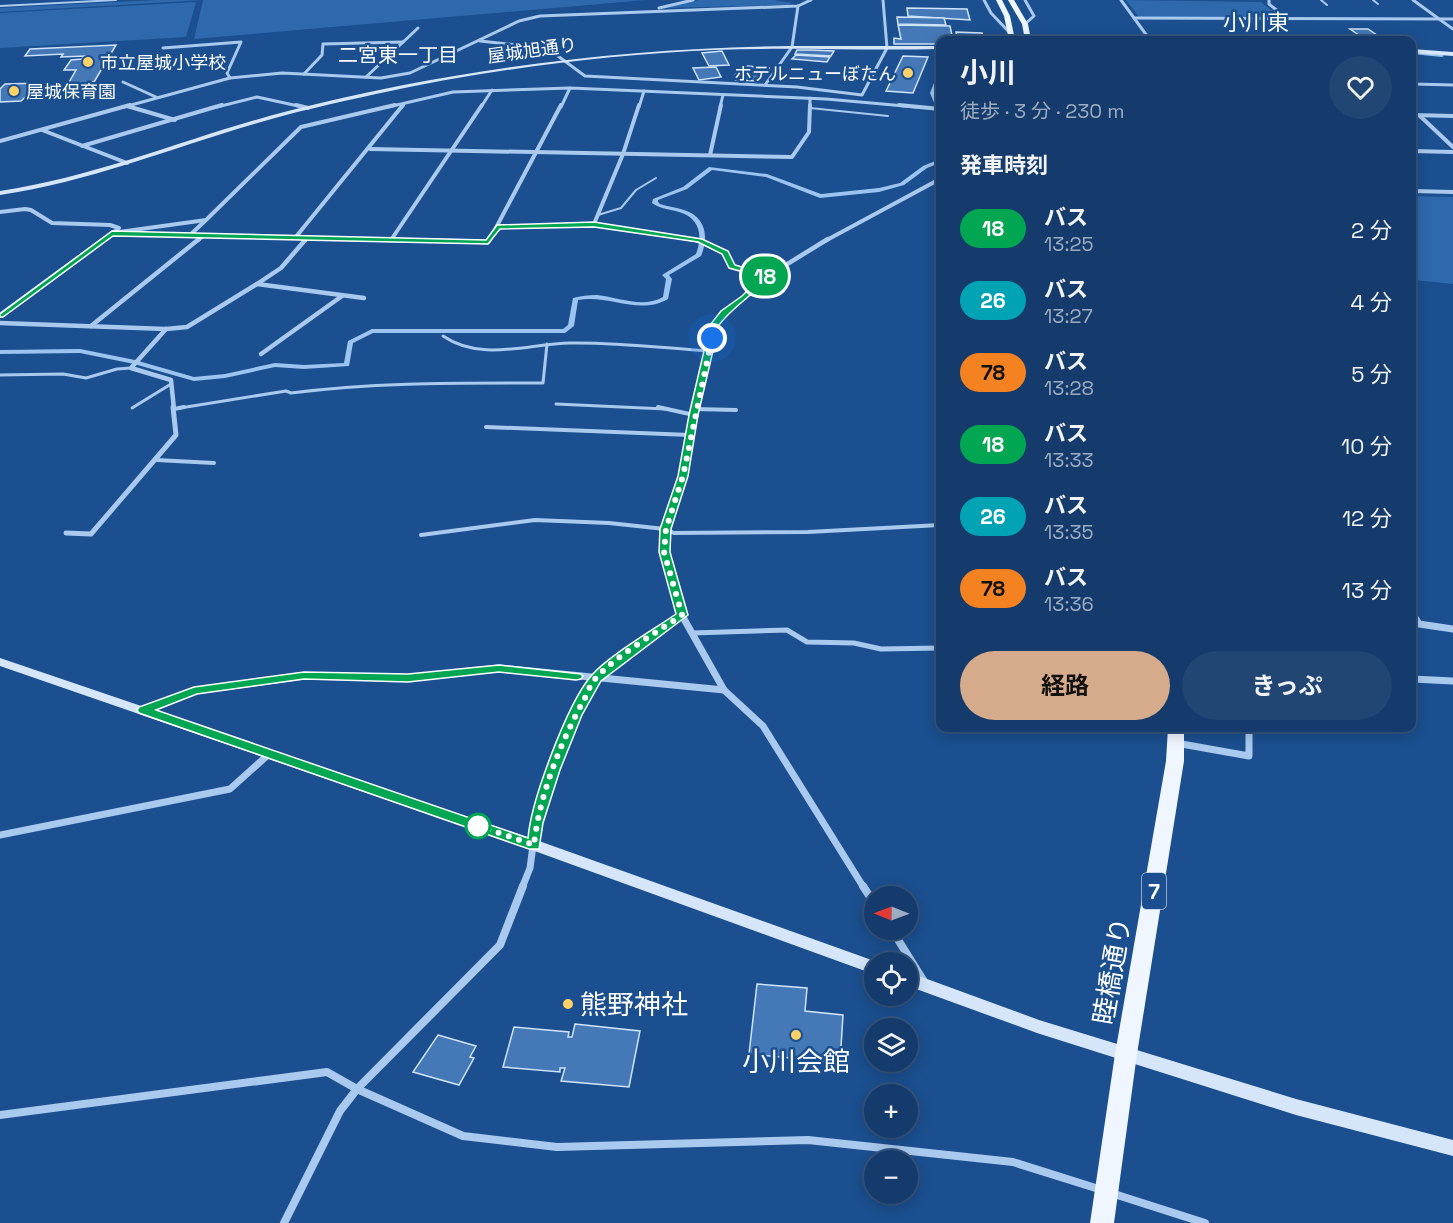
<!DOCTYPE html>
<html lang="ja">
<meta charset="utf-8">
<style>
body{margin:0;font-family:"Space Grotesk","Noto Sans JP",sans-serif;background:#214673;color:#f1f3f6;height:100vh;display:flex;flex-direction:column;font-size:22px;white-space:nowrap}
*{box-sizing:border-box;margin:0}
p{font-size:20px;color:#9dadc1}
.icon{flex:none;width:33px;height:33px;fill:none;stroke:currentColor;stroke-width:2;stroke-linecap:round;stroke-linejoin:round}
.map{position:relative;flex:1;overflow:hidden}
.side{position:absolute;left:936px;top:36px;width:480px;height:696px;display:flex;flex-direction:column;background:#143b6b;border-radius:12px;box-shadow:0 3px 15px #0003,0 0 0 2px #33557e}
.side>*{flex:none}
.badge{padding:0 12px;border-radius:20px;font-size:21px;line-height:39px}
.needle{width:39px;rotate:271deg}
.fabs{position:absolute;left:864px;top:886px;display:grid;gap:12px}
.fabs a{display:grid;place-items:center;width:54px;height:54px;border-radius:50%;background:#143b6b;box-shadow:0 3px 15px #0003,0 0 0 2px #33557e;font-size:30px}
.you{position:absolute;width:30px;height:30px;margin:-15px;border:4px solid #fff;border-radius:50%;background:#1a73e8;box-shadow:0 0 0 9px #1a73e833}
.map>.badge{position:absolute;translate:-50% -50%;box-shadow:0 0 0 3px #fff}
h2{padding:0 24px;font-size:22px;line-height:54px}
.round{display:grid;place-items:center;flex:none;width:63px;height:63px;border-radius:32px;background:#214673}
.summary{display:flex;align-items:center;justify-content:space-between;height:102px;padding:0 24px}
h1{font-size:28px;font-weight:700;line-height:45px}
.primary-button{display:flex;gap:12px;margin-top:auto;padding:12px 24px}
.primary-button a{flex:1;height:69px;border-radius:36px;background:#d6ab8b;color:#111;font-size:24px;font-weight:700;line-height:69px;text-align:center}
.primary-button a+a{background:#214673;color:#f1f3f6}
ul{padding:0;list-style:none}
li{display:flex;align-items:center;gap:18px;height:72px;padding:0 24px}
li div{flex:1}
li b{display:block;font-size:22px}
li em{font-style:normal}
li .badge{min-width:66px;font-weight:700;text-align:center}
.map>svg:first-child{display:block}
</style>
<div class="map">
<svg width="1453" height="1223" viewBox="0 0 1453 1223">
<rect width="100%" height="100%" fill="#1b4f8f"/>
<!-- green -->
<g fill="#2e69ad">
<path d="M157,0H646L194,39L203,0L0,12V8Z"/>
<path d="M699,0H774L792,3L788,5L662,8Z"/>
<path d="M1126,0L1261,2L1280,17H1139Z"/>
<path d="M196,2L186,37L0,48V13Z"/>
<path d="M1412,196L1453,197V284L1414,280L1412,276Z"/>
</g>
<g fill="none" stroke-linecap="round" stroke-linejoin="round">
<!-- stream -->
<g fill="#9cc4f0" fill-rule="evenodd">
<path d="M1412,52L1442,55L1444,56L1442,57L1412,54Z"/>
<path d="M940,72V77L934,93L940,108V113L938,112L930,93L938,73Z"/>
<path d="M940,159V163L927,168L904,185L879,192L820,198L766,177L712,170L687,189L658,200V202L660,204C668,207 676,207 684,210C706,217 709,237 701,256L669,275L672,279L668,299C639,316 609,294 578,300L574,326L565,333H373L353,343L349,366L304,369L275,367L225,378L194,381L134,364L80,353L0,354V350L80,349L135,360L194,377L225,374L275,363L304,365L344,363L348,341L372,329H563L568,325L573,298C581,296 588,295 597,295C619,297 642,309 663,297L666,279L662,275L696,254C703,236 700,218 679,212C670,209 660,209 652,203L653,199L683,187L709,167L767,174L821,194L879,188L900,183L923,166Z"/>
</g>
</g>
<!-- building -->
<g fill="#4478b7" stroke="#cfe3fa" stroke-width="1.5">
<path d="M907,8L967,9L970,20L908,16Z"/>
<path d="M897,17L944,18L946,25L898,24Z"/>
<path d="M898,25L950,26L953,40H940V44H894V38L901,39Z"/>
<path d="M1350,29H1368L1384,40H1366Z"/>
<path d="M956,32L982,33L984,38H957Z"/>
<path d="M116,45L94,82L68,84L76,70H64L71,60L82,59L85,56L61,57L63,54L25,56L30,49Z"/>
<path d="M797,50H812L834,51L831,56L795,54Z"/>
<path d="M722,51L729,65L709,66L702,53Z"/>
<path d="M796,55L830,57L827,62L792,59Z"/>
<path d="M903,56L928,57L913,93L886,91Z"/>
<path d="M747,66L769,68L759,81L736,80L739,76L735,75L739,70H744Z"/>
<path d="M716,67L721,77L699,80L693,68Z"/>
<path d="M41,83L21,101L0,102V89L5,84Z"/>
<path d="M757,984L807,988L805,1011L843,1015L840,1063L749,1054Z"/>
<path d="M575,1024L640,1031L629,1087L561,1081L565,1068H560V1072L503,1067L514,1027L569,1032L568,1037H572Z"/>
<path d="M438,1035L476,1046L470,1057L474,1058L459,1085L413,1072Z"/>
</g>
<g fill="none" stroke-linecap="round" stroke-linejoin="round">
<!-- lane-far3 -->
<g stroke="#a9c9ee" stroke-width="2">
<path d="M1321,0L1327,5"/>
<path d="M1373,0L1378,4"/>
<path d="M0,6L116,0"/>
<path d="M810,108L888,116"/>
<path d="M598,215L621,208L636,190L656,178"/>
</g>
<!-- lane-far2 -->
<g stroke="#a9c9ee" stroke-width="3">
<path d="M443,336C481,362 527,344 570,343C616,342 663,348 709,351"/>
<path d="M0,375L63,374L86,378L117,369L131,368"/>
<path d="M556,404L665,409"/>
<path d="M132,408L171,384"/>
<path d="M174,409L286,391L291,393C375,382 459,383 543,383L547,344"/>
</g>
<!-- lane-far1 -->
<g stroke="#a9c9ee" stroke-width="4">
<path d="M658,407L694,415"/>
<path d="M174,409L184,407"/>
<path d="M695,409L736,410"/>
<path d="M486,427L690,435"/>
<path d="M156,460L214,463"/>
<path d="M421,535L535,520L609,523L665,529L674,533L808,532L940,525"/>
</g>
<!-- lane -->
<path stroke="#a9c9ee" stroke-width="5" d="M692,633L787,630L807,642L854,643L881,649L940,648"/>
<!-- street-far5 -->
<g stroke="#a9c9ee" stroke-width="3">
<path d="M984,0L991,13L1009,32"/>
<path d="M1025,0L1034,16L1025,24"/>
<path d="M1121,0L1150,40"/>
<path d="M1269,0V4L1287,18"/>
<path d="M1413,0L1453,29"/>
<path d="M659,8L693,0"/>
<path d="M1134,18L1453,19"/>
<path d="M480,41L547,48L585,76L797,87L862,95L887,48L883,0"/>
<path d="M163,48L241,42L227,73L230,78"/>
<path d="M304,74L322,55L323,44L403,42"/>
<path d="M366,77L418,28"/>
<path d="M123,82L156,97"/>
<path d="M1412,84L1453,85"/>
<path d="M765,85L792,47L798,6"/>
<path d="M127,106L130,107"/>
<path d="M124,107L230,78L282,73L381,78L410,73L519,21L540,16L798,6L811,0"/>
<path d="M217,107L257,97L303,107"/>
<path d="M388,107L453,92L570,88L826,99L916,107"/>
<path d="M402,107L404,104"/>
<path d="M481,107L492,90"/>
<path d="M561,107L570,88"/>
<path d="M639,107L644,91"/>
<path d="M720,107L723,95"/>
<path d="M810,107V98"/>
</g>
<!-- street-far4 -->
<g stroke="#a9c9ee" stroke-width="4">
<path d="M296,105L308,108"/>
<path d="M899,105L940,109"/>
<path d="M127,106L175,120"/>
<path d="M1412,115L1453,116"/>
<path d="M1420,116L1453,147"/>
<path d="M42,130L127,163"/>
<path d="M0,141L130,105"/>
<path d="M82,146L222,105"/>
<path d="M370,149L792,157L809,132L810,105"/>
<path d="M1412,151L1453,152"/>
<path d="M710,155L721,105"/>
<path d="M1412,191L1453,192"/>
<path d="M0,212L25,209L31,210L52,223L110,225L119,228L102,241"/>
<path d="M594,224L701,241"/>
<path d="M497,227L594,224L623,154L639,105"/>
<path d="M112,233L206,220L301,127L395,105"/>
<path d="M130,234L425,241"/>
<path d="M190,235L205,221"/>
<path d="M295,238L403,105"/>
<path d="M391,240L482,105"/>
<path d="M197,241L203,236"/>
<path d="M305,241L307,238"/>
<path d="M489,241L561,105"/>
<path d="M825,241L940,179"/>
</g>
<!-- street-far3 -->
<g stroke="#a9c9ee" stroke-width="4.5">
<path d="M358,239L488,242L490,239"/>
<path d="M694,239L725,253L732,266L767,276"/>
<path d="M257,284L364,298"/>
<path d="M0,315L104,239"/>
<path d="M0,323L166,329L187,327L257,284L281,268L306,239"/>
<path d="M91,326L199,239"/>
<path d="M166,329L131,368L171,380L174,409"/>
<path d="M261,354L342,296"/>
<path d="M695,409L715,325L724,313L745,297L758,282L828,239"/>
</g>
<!-- street-far2 -->
<g stroke="#a9c9ee" stroke-width="5">
<path d="M66,533L91,534L176,435L173,407"/>
<path d="M1412,613L1417,621"/>
<path d="M674,621L682,615"/>
<path d="M685,621L664,552L665,529L683,475L696,407"/>
</g>
<!-- street-far1 -->
<g stroke="#a9c9ee" stroke-width="7">
<path d="M684,619L724,690L763,726L864,888"/>
<path d="M1416,619L1419,624L1453,629"/>
<path d="M1412,679L1453,681"/>
<path d="M143,710L194,691L305,676L408,678L499,668L724,690"/>
<path d="M1176,743L1249,756V728"/>
<path d="M0,835L230,789L269,754"/>
<path d="M522,888L530,868L536,823L553,770L575,715L596,678L676,619"/>
</g>
<!-- street -->
<g stroke="#a9c9ee" stroke-width="8">
<path d="M863,886L874,903"/>
<path d="M892,930L925,983"/>
<path d="M0,1115L327,1072L357,1089L463,1136L557,1147L808,1140L1013,1162L1102,1190"/>
<path d="M1111,1193L1205,1223"/>
<path d="M284,1223L340,1111L357,1089L500,945L523,886"/>
</g>
<!-- secondary -->
<g fill="#d6e6fa" fill-rule="evenodd">
<path d="M791,46H940V49C865,51 790,47 714,50C600,55 487,70 376,94C335,103 294,112 254,124C169,149 88,182 0,195V191C100,176 191,136 288,111C453,69 621,48 791,46Z"/>
<path d="M1412,49L1453,52V56L1412,53Z"/>
<path d="M0,658L539,841L880,963H874V973L868,972L529,849L0,666Z"/>
<path d="M908,972L1039,1020L1296,1099L1453,1140V1156L1296,1115L1037,1033L908,986Z"/>
</g>
<!-- primary -->
<g fill="#f0f6ff" fill-rule="evenodd">
<path d="M996,0H1002L1010,16L1015,40H1009L1004,16Z"/>
<path d="M1008,0H1014L1028,24L1031,40H1025L1022,24Z"/>
<path d="M1168,728H1184V761L1137,1054L1114,1223H1090L1115,1054L1166,761Z"/>
</g>
</g>
<!-- line -->
<path fill="#00a651" stroke="#fff" stroke-width="1.5" d="M594,222L702,239L728,251L735,265L770,276C755,294 733,306 719,325L698,415L688,476L671,529L670,552L688,615L601,681L582,715L560,770L543,823L539,849H529L139,713L137,710L139,707L194,687L304,672L408,674L499,665L581,674L583,676L581,679L576,680L499,672L408,682L304,679L197,694L156,710L528,838C531,801 567,704 591,676C608,656 653,630 676,614L659,552L660,529L678,476L689,415L710,325L721,311L742,296L761,277L729,268L722,254L698,242L594,227L500,229L488,244L113,236L3,317H0V314L112,231L486,240L497,225Z"/>
<g fill="none" stroke-linecap="round" stroke-linejoin="round">
<!-- walk -->
<path stroke="#fff" stroke-width="6" stroke-dasharray="0 10.8" d="M478,826L473,824L534,845C539,796 561,741 585,698C588,691 591,683 596,678C617,655 656,633 682,615L664,552L666,529L683,476L712,338"/>
</g>
<!-- markers -->
<g fill="#ffd166" stroke="#1b4f8f" stroke-width="2">
<circle cx="88" cy="62" r="6"/>
<circle cx="908" cy="73" r="6"/>
<circle cx="14" cy="91" r="6"/>
<circle cx="568" cy="1004" r="6"/>
<circle cx="796" cy="1035" r="6"/>
</g>
<circle fill="#fff" stroke="#00a651" stroke-width="3" cx="478" cy="826" r="12"/>
<g text-anchor="middle" dominant-baseline="central" stroke-width="5" stroke-linejoin="round" paint-order="stroke">
<!-- far-street labels -->
<g font-size="18" fill="#fff" stroke="#1b4f8f">
<text transform="translate(532 50) rotate(-8)">屋城旭通り</text>
</g>
<!-- far-poi labels -->
<g font-size="18" fill="#fff" stroke="#1b4f8f" text-anchor="start">
<text x="100" y="62">市立屋城小学校</text>
<text x="896" y="73" text-anchor="end">ホテルニューぼたん</text>
<text x="26" y="91">屋城保育園</text>
</g>
<!-- far-neighbourhood labels -->
<g font-size="20" fill="#fff" stroke="#1b4f8f">
<text x="398" y="55">二宮東一丁目</text>
</g>
<!-- shield labels -->
<rect fill="#1b4f8f" stroke="#bbcadd" stroke-width="1.5" x="1142" y="873" width="24" height="36" rx="4.5"/>
<g font-size="21" font-weight="bold" fill="#fff">
<text x="1154" y="891">7</text>
</g>
<!-- far-quarter labels -->
<g font-size="22" fill="#fff" stroke="#1b4f8f">
<text x="1256" y="22">小川東</text>
</g>
<!-- near-street labels -->
<g font-size="27" fill="#fff" stroke="#1b4f8f">
<text transform="translate(1112 971) rotate(-80)">睦橋通り</text>
</g>
<!-- near-poi labels -->
<g font-size="27" fill="#fff" stroke="#1b4f8f" text-anchor="start">
<text x="580" y="1004">熊野神社</text>
<text x="796" y="1061" text-anchor="middle">小川会館</text>
</g>
</g>
</svg>
<div class="fabs">
<a><svg class="needle" viewBox="-14 -14 28 28"><path d="M0-13l5 13h-10z" fill="#e53935"/><path d="M0 13l5-13h-10z" fill="#9dadc1"/></svg></a>
<a><svg class="icon" aria-label="locate" viewBox="0 0 24 24"><circle cx="12" cy="12" r="6"/><path d="M12 2v4M12 18v4M2 12h4M18 12h4"/></svg></a>
<a><svg class="icon" aria-label="layers" viewBox="0 0 24 24"><path d="M12 4l9 5-9 5-9-5zM3 14l9 5 9-5"/></svg></a>
<a>+</a>
<a>−</a>
</div>
<div class="you" style="left:712px;top:338px"></div>
<b class="badge" style="left:765px;top:276px;background:#00a651;color:#fff">18</b>
<section class="side">
<div class="summary"><div><h1>小川</h1><p>徒歩 · 3 分 · 230 m</p></div><a class="round"><svg class="icon" aria-label="heart" viewBox="0 0 24 24"><path d="M12 20l-8-8c-3-5 5-10 8-4 3-6 11-1 8 4z"/></svg></a></div>
<h2>発車時刻</h2>
<ul>
<li><span class="badge" style="background:#00a651;color:#fff">18</span><div><b>バス</b><p>13:25</p></div><em>2 分</em></li>
<li><span class="badge" style="background:#00a3b4;color:#fff">26</span><div><b>バス</b><p>13:27</p></div><em>4 分</em></li>
<li><span class="badge" style="background:#f58220;color:#111">78</span><div><b>バス</b><p>13:28</p></div><em>5 分</em></li>
<li><span class="badge" style="background:#00a651;color:#fff">18</span><div><b>バス</b><p>13:33</p></div><em>10 分</em></li>
<li><span class="badge" style="background:#00a3b4;color:#fff">26</span><div><b>バス</b><p>13:35</p></div><em>12 分</em></li>
<li><span class="badge" style="background:#f58220;color:#111">78</span><div><b>バス</b><p>13:36</p></div><em>13 分</em></li>
</ul>
<div class="primary-button"><a>経路</a><a>きっぷ</a></div>
</section>
</div>
